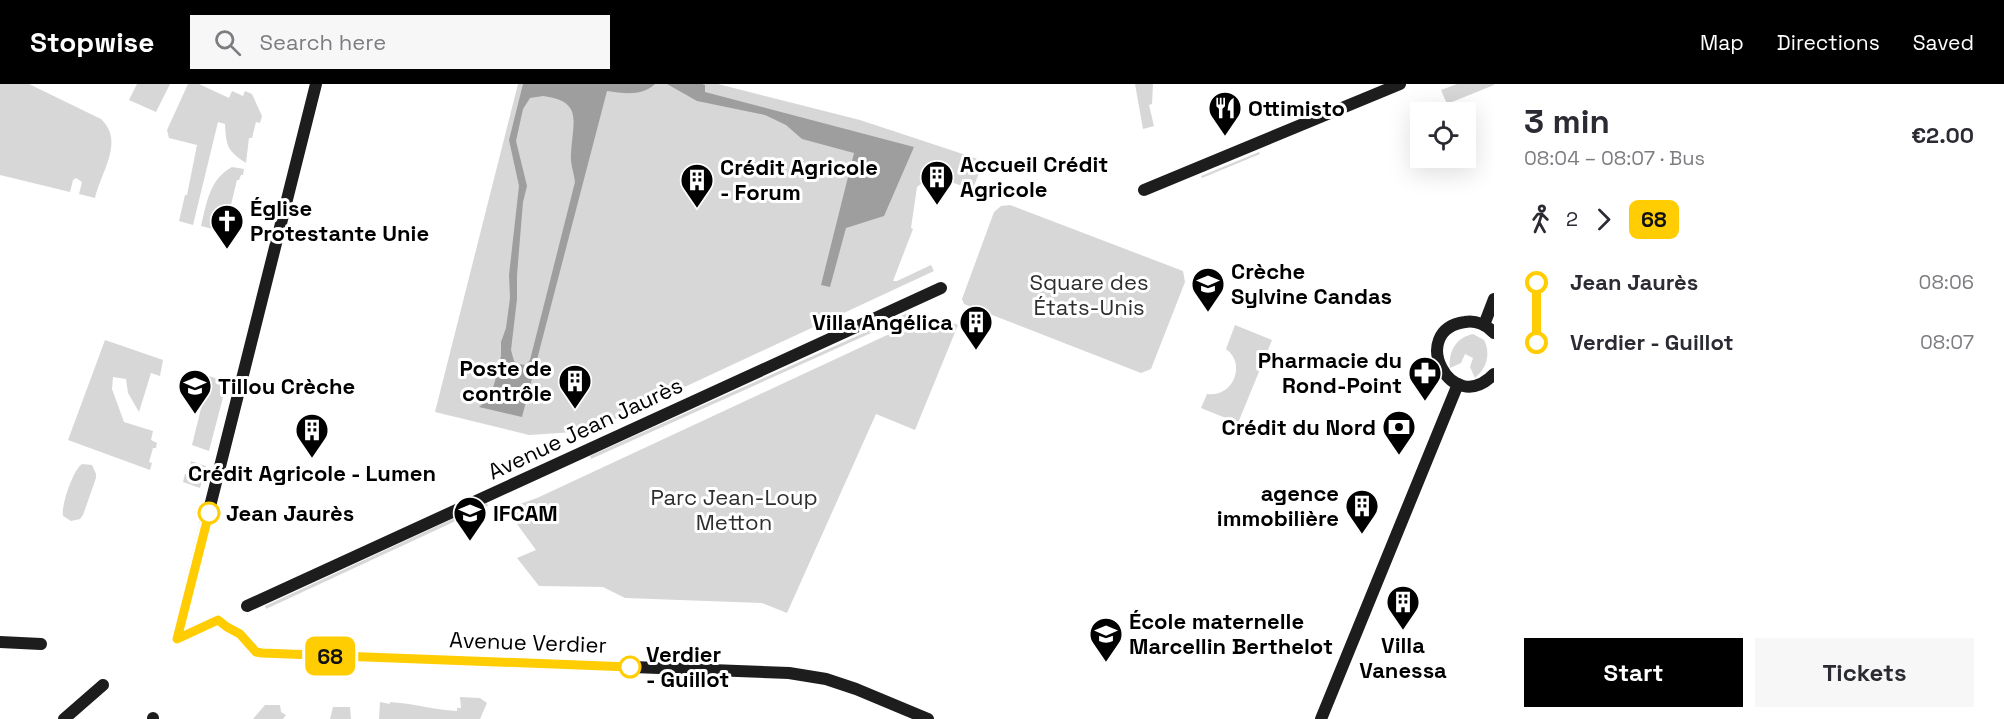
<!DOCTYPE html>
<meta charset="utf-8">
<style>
body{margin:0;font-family:"Space Grotesk",sans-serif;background:#f7f7f7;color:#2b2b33;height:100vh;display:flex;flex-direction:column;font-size:22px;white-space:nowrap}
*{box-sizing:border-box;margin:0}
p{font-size:20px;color:#7c7c81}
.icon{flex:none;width:33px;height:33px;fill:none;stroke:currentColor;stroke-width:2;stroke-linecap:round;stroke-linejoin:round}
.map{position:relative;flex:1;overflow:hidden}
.details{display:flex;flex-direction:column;background:#fff;width:510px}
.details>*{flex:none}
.badge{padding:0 12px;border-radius:9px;font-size:21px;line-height:39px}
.fabs{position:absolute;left:1410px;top:18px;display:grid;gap:12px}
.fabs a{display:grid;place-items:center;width:66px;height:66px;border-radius:0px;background:#fff;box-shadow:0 6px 24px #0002;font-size:30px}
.map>.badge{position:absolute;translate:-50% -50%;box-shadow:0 0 0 3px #fff}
.legs{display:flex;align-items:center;gap:9px;height:66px;padding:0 30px;font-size:20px}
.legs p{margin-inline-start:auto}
.headline{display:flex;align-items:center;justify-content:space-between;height:102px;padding:0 30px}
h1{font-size:33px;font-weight:700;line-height:45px}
.button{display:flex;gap:12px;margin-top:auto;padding:12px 30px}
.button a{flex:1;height:69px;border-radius:0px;background:#000;color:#fff;font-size:24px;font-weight:700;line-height:69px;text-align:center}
.button a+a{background:#f7f7f7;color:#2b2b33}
ul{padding:0 30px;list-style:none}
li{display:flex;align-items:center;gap:21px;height:60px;font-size:22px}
li i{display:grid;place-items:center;width:9px;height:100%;margin:0 8px;background:currentColor}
li i::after{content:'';width:15px;height:15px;margin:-8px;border:4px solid;border-radius:50%;background:#fff}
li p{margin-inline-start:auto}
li:first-child i{background:linear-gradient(#0000 50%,currentColor 0)}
li:last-child i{background:linear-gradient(currentColor 50%,#0000 0)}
header{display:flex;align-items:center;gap:36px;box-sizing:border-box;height:84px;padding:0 30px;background:#000;color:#fff}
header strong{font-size:28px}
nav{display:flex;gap:33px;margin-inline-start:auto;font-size:21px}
.search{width:420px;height:54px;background:#f7f7f7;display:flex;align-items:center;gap:15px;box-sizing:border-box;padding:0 21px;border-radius:0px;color:#7c7c81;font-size:22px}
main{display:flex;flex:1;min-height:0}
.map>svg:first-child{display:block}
</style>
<header>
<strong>Stopwise</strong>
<div class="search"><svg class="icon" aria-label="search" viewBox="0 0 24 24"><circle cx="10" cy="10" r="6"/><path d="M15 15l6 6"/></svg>Search here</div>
<nav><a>Map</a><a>Directions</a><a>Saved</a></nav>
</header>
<main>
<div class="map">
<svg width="1494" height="635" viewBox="0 0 1494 635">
<rect width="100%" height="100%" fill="#fff"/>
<!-- green -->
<g fill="#d7d7d7">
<path d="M0,0H29L101,35C125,57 101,88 95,114L79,110L82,98L76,94L73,96L70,108L0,91Z"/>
<path d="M137,0H170L156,28L129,16Z"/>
<path d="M188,0H199L229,14L232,7L243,12L245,7L252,10L262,32L260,39L256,38L252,54H249L246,79C227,67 226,61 225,40L218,38L193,141L179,137L185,111H187L197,61L169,54L167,46Z"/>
<path d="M518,0H718L860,36L984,77L969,114L965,112L967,104L933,91L917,103L911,144L913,145L893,197H897L931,181L934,187L590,347L529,351L435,328Z"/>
<path d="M1135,0H1153L1152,20L1149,21L1154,42L1143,45Z"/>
<path d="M1457,0H1494V1L1447,20L1441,6Z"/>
<path d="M1259,68L1260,70L1202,94L1201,92Z"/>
<path d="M232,83L244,85L243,91H241L239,96H237L229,129L231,130L229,149L201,142C207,118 209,96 232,83Z"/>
<path d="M1010,121L1183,187L1185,198L1151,285L1141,289L964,220L962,215L994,128L1001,122Z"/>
<path d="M908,229L909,232L591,375L590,372Z"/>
<path d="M938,233L958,241L915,346L876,330L787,529L762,519L625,514L603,503L539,502L517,474L536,466L506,425L537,414L885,252L913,240Z"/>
<path d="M1235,241L1272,256L1238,339L1201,324L1207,310C1233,314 1247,280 1226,265Z"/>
<path d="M1473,250L1484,256C1491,270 1487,284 1475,294L1470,283L1473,274L1465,270L1461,279L1450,284C1448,267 1457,253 1473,250Z"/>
<path d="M105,256L163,276L160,292L151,289L139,328L128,309L126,295L113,293L112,305L124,338L153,347L151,356L157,359L156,364H153L149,378L152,379L150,386L68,356Z"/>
<path d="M209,292L227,298L209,367L192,361Z"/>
<path d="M191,377L206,382L200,404L183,398L185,390H188Z"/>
<path d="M82,380L92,381L96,390V394L83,431L80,435L71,437L63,432C61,421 73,386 82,380Z"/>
<path d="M487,419L488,422L266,525L265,522Z"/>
<path d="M460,613L480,614L487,619L480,635H379L380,618L390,620V618C413,619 433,626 457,627V624H461Z"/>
<path d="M265,621H280L281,628L286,631L283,635H253Z"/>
<path d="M333,623H350L351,635H330Z"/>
</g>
<!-- water -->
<g fill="#9e9e9e" fill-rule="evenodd">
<path d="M523,0H655C641,13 623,9 607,7L522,333L479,323L490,314L495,297L501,272V258L506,244L510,214L509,191L519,102L509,56ZM543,12C585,17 572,40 571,70C570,79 574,89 575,98L530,276L525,281L519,280L514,277L511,266L517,215V191L523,118L527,102L516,57L523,25L530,14Z"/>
<path d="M667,0H702L705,1V8L914,63L884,132L846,144L830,203L821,201L854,69L802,55L786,41L765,31L697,17Z"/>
</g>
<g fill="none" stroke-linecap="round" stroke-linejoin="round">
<!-- secondary -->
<g stroke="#1d1d1d" stroke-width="12">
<path d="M1144,106L1400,0"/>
<path d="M1484,241L1494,215"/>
<path d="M1494,249C1487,241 1476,236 1465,238C1407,246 1451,335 1494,290"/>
<path d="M191,498L316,0"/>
<path d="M247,522L941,204"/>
<path d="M0,558L41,560"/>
<path d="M262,569L789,589L826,595L856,605L928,635"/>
<path d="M64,635L103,601"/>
<path d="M153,635V634"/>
<path d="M1321,635L1458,300"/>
</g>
</g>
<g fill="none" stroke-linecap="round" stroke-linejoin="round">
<!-- line-1 casing -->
<g stroke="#fff" stroke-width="14">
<path id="line-1" d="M209,429L177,555L218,536L227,543L240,550L256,568L262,569L630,583"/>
</g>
<!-- line-1 -->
<use href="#line-1" stroke="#ffcd02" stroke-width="9"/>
</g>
<!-- icons -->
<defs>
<g id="restaurant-pin" transform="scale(1.725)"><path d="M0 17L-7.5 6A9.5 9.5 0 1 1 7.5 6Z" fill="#000" stroke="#fff"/><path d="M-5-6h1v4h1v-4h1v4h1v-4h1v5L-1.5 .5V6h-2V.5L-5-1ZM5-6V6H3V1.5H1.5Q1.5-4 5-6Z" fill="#fff"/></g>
<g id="building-pin" transform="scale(1.725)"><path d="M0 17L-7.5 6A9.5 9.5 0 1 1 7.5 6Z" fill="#000" stroke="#fff"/><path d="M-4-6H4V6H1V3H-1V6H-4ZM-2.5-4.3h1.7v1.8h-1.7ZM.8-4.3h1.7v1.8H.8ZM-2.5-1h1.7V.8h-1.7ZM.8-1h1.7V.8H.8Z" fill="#fff"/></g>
<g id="church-pin" transform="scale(1.725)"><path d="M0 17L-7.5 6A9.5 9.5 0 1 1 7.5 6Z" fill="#000" stroke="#fff"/><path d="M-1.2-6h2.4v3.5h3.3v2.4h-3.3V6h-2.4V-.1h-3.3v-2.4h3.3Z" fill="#fff"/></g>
<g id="school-pin" transform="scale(1.725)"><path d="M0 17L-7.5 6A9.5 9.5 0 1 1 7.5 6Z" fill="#000" stroke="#fff"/><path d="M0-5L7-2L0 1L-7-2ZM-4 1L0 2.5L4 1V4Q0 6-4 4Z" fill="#fff"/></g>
<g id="pharmacy-pin" transform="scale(1.725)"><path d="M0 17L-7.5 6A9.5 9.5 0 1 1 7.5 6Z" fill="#000" stroke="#fff"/><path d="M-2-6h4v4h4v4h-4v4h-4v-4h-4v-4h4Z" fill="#fff"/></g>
<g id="bank-pin" transform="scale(1.725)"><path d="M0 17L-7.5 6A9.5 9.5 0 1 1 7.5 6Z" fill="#000" stroke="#fff"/><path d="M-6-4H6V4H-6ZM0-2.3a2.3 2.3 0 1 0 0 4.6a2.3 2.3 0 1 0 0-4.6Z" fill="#fff"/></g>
<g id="university-pin" transform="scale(1.725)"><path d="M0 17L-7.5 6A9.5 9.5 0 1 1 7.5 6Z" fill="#000" stroke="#fff"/><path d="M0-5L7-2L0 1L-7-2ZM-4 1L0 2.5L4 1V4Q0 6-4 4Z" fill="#fff"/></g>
</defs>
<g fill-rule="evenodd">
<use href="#restaurant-pin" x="1225" y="24"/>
<use href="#building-pin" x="937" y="93"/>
<use href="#building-pin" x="697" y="96"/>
<use href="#church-pin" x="227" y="137"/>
<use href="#school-pin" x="1208" y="200"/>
<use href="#building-pin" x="976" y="238"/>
<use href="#pharmacy-pin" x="1425" y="289"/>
<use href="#building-pin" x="575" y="297"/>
<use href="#school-pin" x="195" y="302"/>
<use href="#bank-pin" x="1399" y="343"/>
<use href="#building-pin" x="312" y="346"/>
<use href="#building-pin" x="1362" y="422"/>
<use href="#university-pin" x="470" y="429"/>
<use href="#building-pin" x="1403" y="518"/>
<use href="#school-pin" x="1106" y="550"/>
</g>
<!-- markers -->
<g fill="#fff" stroke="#ffcd02" stroke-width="3">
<circle cx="209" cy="429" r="10"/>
<circle cx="630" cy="583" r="10"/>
</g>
<g text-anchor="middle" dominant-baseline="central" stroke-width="6" stroke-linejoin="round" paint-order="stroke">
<!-- poi labels -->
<g font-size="22" font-weight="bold" fill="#000" stroke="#fff" text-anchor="start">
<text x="1248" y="24">Ottimisto</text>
<text x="960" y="80">Accueil Crédit<tspan x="960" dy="25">Agricole</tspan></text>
<text x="720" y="83">Crédit Agricole<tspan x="720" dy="25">- Forum</tspan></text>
<text x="250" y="124">Église<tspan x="250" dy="25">Protestante Unie</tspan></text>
<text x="1231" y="187">Crèche<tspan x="1231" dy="25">Sylvine Candas</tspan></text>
<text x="953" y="238" text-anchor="end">Villa Angélica</text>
<text x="1402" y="276" text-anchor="end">Pharmacie du<tspan x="1402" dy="25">Rond-Point</tspan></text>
<text x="552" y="284" text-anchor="end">Poste de<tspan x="552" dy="25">contrôle</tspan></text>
<text x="218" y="302">Tillou Crèche</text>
<text x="1376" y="343" text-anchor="end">Crédit du Nord</text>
<text x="312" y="389" text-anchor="middle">Crédit Agricole - Lumen</text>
<text x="1339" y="409" text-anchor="end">agence<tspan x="1339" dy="25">immobilière</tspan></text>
<text x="493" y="429">IFCAM</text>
<text x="1129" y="537">École maternelle<tspan x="1129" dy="25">Marcellin Berthelot</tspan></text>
<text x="1403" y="561" text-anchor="middle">Villa<tspan x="1403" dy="25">Vanessa</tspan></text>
</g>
<!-- park labels -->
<g font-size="22" fill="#2e2e2e" stroke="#fff">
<text x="1089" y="198">Square des<tspan x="1089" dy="25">États-Unis</tspan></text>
<text x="734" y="413">Parc Jean-Loup<tspan x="734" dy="25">Metton</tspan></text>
</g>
<!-- street labels -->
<g font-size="22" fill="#000" stroke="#fff">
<text transform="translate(585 344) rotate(-25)">Avenue Jean Jaurès</text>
<text transform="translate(528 558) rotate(2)">Avenue Verdier</text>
</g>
<!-- stop labels -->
<g font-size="22" font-weight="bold" fill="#000" stroke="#fff" text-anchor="start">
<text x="226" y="429">Jean Jaurès</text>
<text x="646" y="570">Verdier<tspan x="646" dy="25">- Guillot</tspan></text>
</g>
</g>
</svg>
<div class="fabs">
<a><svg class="icon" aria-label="locate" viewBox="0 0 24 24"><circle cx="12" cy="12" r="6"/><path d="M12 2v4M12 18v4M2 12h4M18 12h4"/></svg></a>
</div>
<b class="badge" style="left:330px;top:572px;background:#ffcd02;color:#111">68</b>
</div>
<section class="details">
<div class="headline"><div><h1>3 min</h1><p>08:04 – 08:07 · Bus</p></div><b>€2.00</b></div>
<div class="legs"><svg class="icon" aria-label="walk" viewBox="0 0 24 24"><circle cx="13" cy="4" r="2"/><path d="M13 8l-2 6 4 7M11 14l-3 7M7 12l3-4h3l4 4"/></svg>2<svg class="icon" aria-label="forward" viewBox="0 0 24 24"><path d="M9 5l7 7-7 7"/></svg><b class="badge" style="background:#ffcd02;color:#111">68</b></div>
<ul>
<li><i style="color:#ffcd02"></i><b>Jean Jaurès</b><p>08:06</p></li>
<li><i style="color:#ffcd02"></i><b>Verdier - Guillot</b><p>08:07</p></li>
</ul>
<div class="button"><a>Start</a><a>Tickets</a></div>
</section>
</main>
